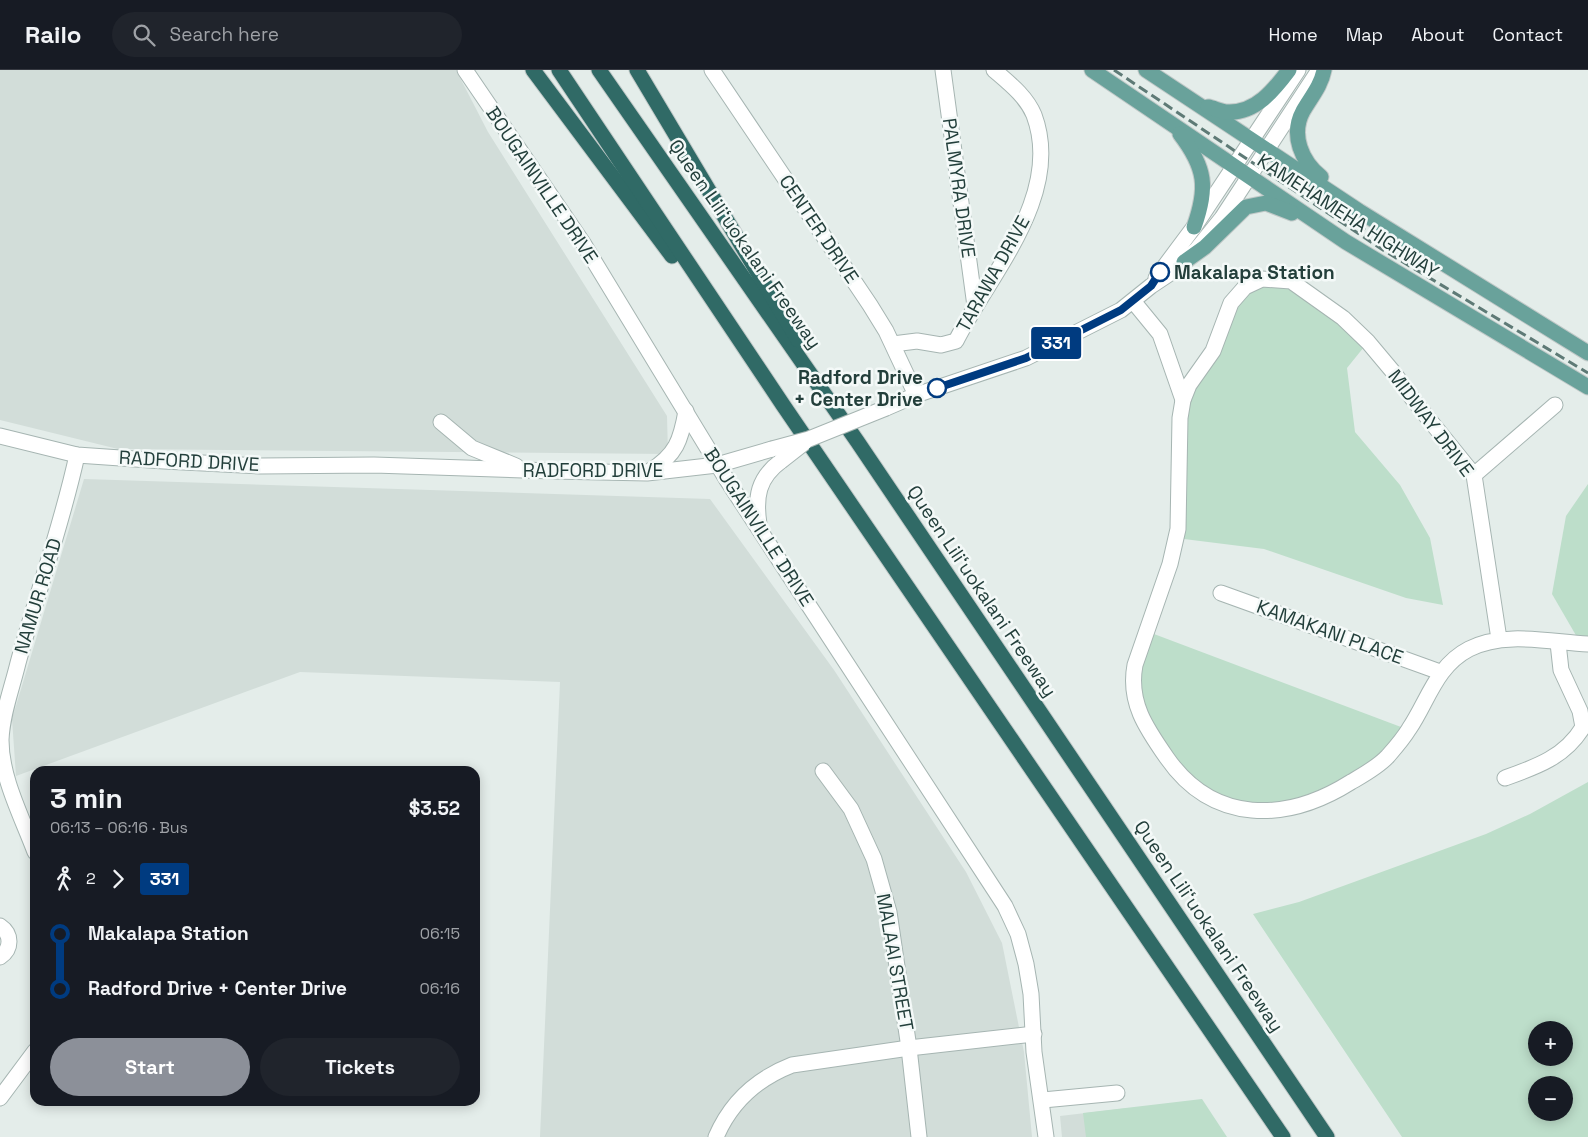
<!DOCTYPE html>
<meta charset="utf-8">
<style>
body{margin:0;font-family:"Space Grotesk",sans-serif;background:#20242c;color:#f1f3f6;height:100vh;display:flex;flex-direction:column;font-size:19px;white-space:nowrap}
*{box-sizing:border-box;margin:0}
p{font-size:16px;color:#9ea1a6}
.icon{flex:none;width:28px;height:28px;fill:none;stroke:currentColor;stroke-width:2;stroke-linecap:round;stroke-linejoin:round}
.map{position:relative;flex:1;overflow:hidden}
.side{position:absolute;left:30px;top:696px;width:450px;height:340px;display:flex;flex-direction:column;background:#171b24;border-radius:15px;box-shadow:0 2px 12px #0003}
.side>*{flex:none}
.badge{padding:0 10px;border-radius:4px;font-size:18px;line-height:32px}
.fabs{position:absolute;left:1528px;top:951px;display:grid;gap:10px}
.fabs a{display:grid;place-items:center;width:45px;height:45px;border-radius:50%;background:#171b24;box-shadow:0 2px 12px #0003;font-size:25px}
.map>.badge{position:absolute;translate:-50% -50%;box-shadow:0 0 0 2px #fff}
.legs{display:flex;align-items:center;gap:8px;height:55px;padding:0 20px;font-size:16px}
.legs p{margin-inline-start:auto}
.headline{display:flex;align-items:center;justify-content:space-between;height:85px;padding:0 20px}
h1{font-size:28px;font-weight:800;line-height:38px}
.primary-button{display:flex;gap:10px;margin-top:auto;padding:10px 20px}
.primary-button a{flex:1;height:58px;border-radius:30px;background:#8c9099;color:#fff;font-size:20px;font-weight:800;line-height:58px;text-align:center}
.primary-button a+a{background:#20242c;color:#f1f3f6}
ul{padding:0 20px;list-style:none}
li{display:flex;align-items:center;gap:18px;height:55px;font-size:19px}
li i{display:grid;place-items:center;width:8px;height:100%;margin:0 6px;background:currentColor}
li i::after{content:'';width:12px;height:12px;margin:-6px;border:4px solid;border-radius:50%;background:#171b24}
li p{margin-inline-start:auto}
li:first-child i{background:linear-gradient(#0000 50%,currentColor 0)}
li:last-child i{background:linear-gradient(currentColor 50%,#0000 0)}
header{display:flex;align-items:center;gap:30px;box-sizing:border-box;height:70px;padding:0 25px;background:#171b24;border-bottom:1px solid #363941}
header strong{font-size:24px}
nav{display:flex;gap:28px;margin-inline-start:auto;font-size:18px}
.search{width:350px;height:45px;background:#20242c;display:flex;align-items:center;gap:12px;box-sizing:border-box;padding:0 18px;border-radius:28px;color:#9ea1a6;font-size:19px}
.map>svg:first-child{display:block}
</style>
<header>
<strong>Railo</strong>
<div class="search"><svg class="icon" aria-label="search" viewBox="0 0 24 24"><circle cx="10" cy="10" r="6"/><path d="M15 15l6 6"/></svg>Search here</div>
<nav><a>Home</a><a>Map</a><a>About</a><a>Contact</a></nav>
</header>
<div class="map">
<svg width="1588" height="1067" viewBox="0 0 1588 1067">
<rect width="100%" height="100%" fill="#e4edea"/>
<!-- built -->
<g fill="#d2ddd9">
<path d="M0,0H456L488,62L667,346L668,384L118,379L0,350Z"/>
<path d="M84,409L710,429L834,600L966,802L1002,873L1024,982L1032,1067H540L560,612L300,602L16,706L12,649Z"/>
<path d="M1128,1038L1153,1067H1062L1060,1046Z"/>
</g>
<!-- green -->
<g fill="#bddeca" fill-rule="evenodd">
<path d="M1279,208L1368,272L1347,298L1355,362L1400,415L1430,468L1443,535L1406,528L1264,479L1176,468L1180,348L1235,227Z"/>
<path d="M1588,414V574H1581L1552,524L1566,446Z"/>
<path d="M1146,561L1409,660L1341,718L1262,741L1189,715L1133,620Z"/>
<path d="M1588,712V1067H1402L1253,844L1299,832L1486,764L1530,744ZM1536,960H1564V988H1536ZM1536,1015H1564V1042H1536Z"/>
<path d="M1202,1029L1227,1067H1086L1083,1043Z"/>
</g>
<g fill="none" stroke-linecap="round" stroke-linejoin="round">
<!-- minor casing -->
<g stroke="#a6b5b2" stroke-width="17">
<g id="minor">
<path d="M465,0L583,173L727,410L1005,836L1018,864L1026,894L1031,924L1034,982L1046,1067"/>
<path d="M712,0L870,235L886,261L916,325"/>
<path d="M943,0L975,236"/>
<path d="M1156,208L1194,157L1298,0"/>
<path d="M1133,231L1160,264L1183,330"/>
<path d="M893,274L917,271L941,275L956,271C989,205 1064,125 1034,45C1026,26 1009,13 994,0"/>
<path d="M886,338L916,325L1026,288L1121,240L1151,216L1172,202L1197,179L1222,148L1319,0"/>
<path d="M441,352L472,378L516,396"/>
<path d="M0,366L77,385L164,391L260,396L374,395L552,401L647,403L717,395L772,379"/>
<path d="M650,401C676,385 681,370 686,341"/>
<path d="M1474,405L1555,335"/>
<path d="M759,454C755,427 758,408 781,391"/>
<path d="M1221,523L1440,602"/>
<path d="M1499,569L1474,405L1415,332L1394,303L1368,272L1343,248L1291,211L1262,209L1245,217L1231,233L1213,281L1189,315L1183,330L1180,348L1178,459L1170,494L1135,595C1128,632 1146,658 1167,688C1213,754 1286,753 1351,712C1363,705 1378,697 1388,686C1395,678 1403,669 1409,659C1428,631 1436,596 1469,579C1504,561 1550,572 1588,574"/>
<path d="M823,701L851,739L874,789L889,842L909,978L919,1067"/>
<path d="M1505,708C1536,697 1565,687 1583,657L1580,641L1561,600L1558,573"/>
<path d="M35,782C22,747 1,708 1,670C2,644 12,618 18,593C37,523 62,455 77,385"/>
<path d="M0,856C12,864 12,879 0,887"/>
<path d="M0,1028L35,981"/>
<path d="M1043,1030L1117,1023"/>
<path d="M716,1067C731,1032 756,1009 792,995L909,978L1034,964"/>
</g>
</g>
<!-- major casing -->
<g stroke="#c1c9c8" stroke-width="17">
<g id="major">
<path d="M1092,0L1346,172L1588,317"/>
<path d="M1146,0L1359,141L1588,283"/>
<path d="M1208,37C1214,38 1222,42 1228,42C1256,43 1274,20 1289,0"/>
<path d="M1180,64C1206,98 1208,118 1194,157"/>
<path d="M1321,107C1302,92 1290,65 1303,41C1311,27 1321,16 1324,0"/>
<path d="M1184,192L1205,177L1246,137L1266,133L1292,143"/>
</g>
</g>
<!-- highway casing -->
<g stroke="#c1c9c8" stroke-width="17">
<g id="highway">
<path d="M533,0L672,186"/>
<path d="M559,0L783,335L1283,1067"/>
<path d="M599,0L857,371L1327,1067"/>
<path d="M637,0L798,270"/>
</g>
</g>
<!-- minor -->
<use href="#minor" stroke="#fff" stroke-width="15"/>
<!-- major -->
<use href="#major" stroke="#69a29b" stroke-width="15"/>
<!-- highway -->
<use href="#highway" stroke="#306a66" stroke-width="15"/>
<!-- rail -->
<g stroke="#5e7a76" stroke-width="3" stroke-dasharray="10 5" stroke-linecap="butt">
<path d="M1114,0L1383,180L1588,303"/>
<path d="M1320,130L1365,160"/>
</g>
<!-- minor-bridge casing -->
<g stroke="#a6b5b2" stroke-width="17" stroke-linecap="butt">
<g id="minor-bridge">
<path d="M772,379L809,369L886,338"/>
<path d="M781,391L804,373"/>
</g>
</g>
<!-- minor-bridge -->
<use href="#minor-bridge" stroke="#fff" stroke-width="15"/>
</g>
<g fill="none" stroke-linecap="round" stroke-linejoin="round">
<!-- line-1 casing -->
<g stroke="#fff" stroke-width="11">
<path id="line-1" d="M937,318L1026,288L1121,240L1151,216L1160,202"/>
</g>
<!-- line-1 -->
<use href="#line-1" stroke="#003b80" stroke-width="8"/>
</g>
<!-- markers -->
<g fill="#fff" stroke="#003b80" stroke-width="2.5">
<circle cx="1160" cy="202" r="9"/>
<circle cx="937" cy="318" r="9"/>
</g>
<g text-anchor="middle" dominant-baseline="central" stroke-width="5" stroke-linejoin="round" paint-order="stroke">
<!-- street labels -->
<g font-size="19" fill="#233f3b" stroke="#f4f9f8">
<text transform="translate(542 115) rotate(56)">BOUGAINVILLE DRIVE</text>
<text transform="translate(959 118) rotate(82)">PALMYRA DRIVE</text>
<text transform="translate(1348 146) rotate(33)">KAMEHAMEHA HIGHWAY</text>
<text transform="translate(819 159) rotate(56)">CENTER DRIVE</text>
<text transform="translate(745 174) rotate(55)">Queen Liliʻuokalani Freeway</text>
<text transform="translate(993 204) rotate(-61)">TARAWA DRIVE</text>
<text transform="translate(1431 353) rotate(53)">MIDWAY DRIVE</text>
<text transform="translate(189 391) rotate(3)">RADFORD DRIVE</text>
<text x="593" y="400">RADFORD DRIVE</text>
<text transform="translate(759 457) rotate(57)">BOUGAINVILLE DRIVE</text>
<text transform="translate(982 521) rotate(56)">Queen Liliʻuokalani Freeway</text>
<text transform="translate(38 526) rotate(-73)">NAMUR ROAD</text>
<text transform="translate(1330 562) rotate(20)">KAMAKANI PLACE</text>
<text transform="translate(1209 856) rotate(56)">Queen Liliʻuokalani Freeway</text>
<text transform="translate(895 892) rotate(80)">MALAAI STREET</text>
</g>
<!-- stop labels -->
<g font-size="19" font-weight="bold" fill="#233f3b" stroke="#f4f9f8" text-anchor="start">
<text x="1174" y="202">Makalapa Station</text>
<text x="923" y="307" text-anchor="end">Radford Drive<tspan x="923" dy="22">+ Center Drive</tspan></text>
</g>
</g>
</svg>
<div class="fabs">
<a>+</a>
<a>−</a>
</div>
<b class="badge" style="left:1056px;top:273px;background:#003b80;color:#fff">331</b>
<section class="side">
<div class="headline"><div><h1>3 min</h1><p>06:13 – 06:16 · Bus</p></div><b>$3.52</b></div>
<div class="legs"><svg class="icon" aria-label="walk" viewBox="0 0 24 24"><circle cx="13" cy="4" r="2"/><path d="M13 8l-2 6 4 7M11 14l-3 7M7 12l3-4h3l4 4"/></svg>2<svg class="icon" aria-label="forward" viewBox="0 0 24 24"><path d="M9 5l7 7-7 7"/></svg><b class="badge" style="background:#003b80;color:#fff">331</b></div>
<ul>
<li><i style="color:#003b80"></i><b>Makalapa Station</b><p>06:15</p></li>
<li><i style="color:#003b80"></i><b>Radford Drive + Center Drive</b><p>06:16</p></li>
</ul>
<div class="primary-button"><a>Start</a><a>Tickets</a></div>
</section>
</div>
